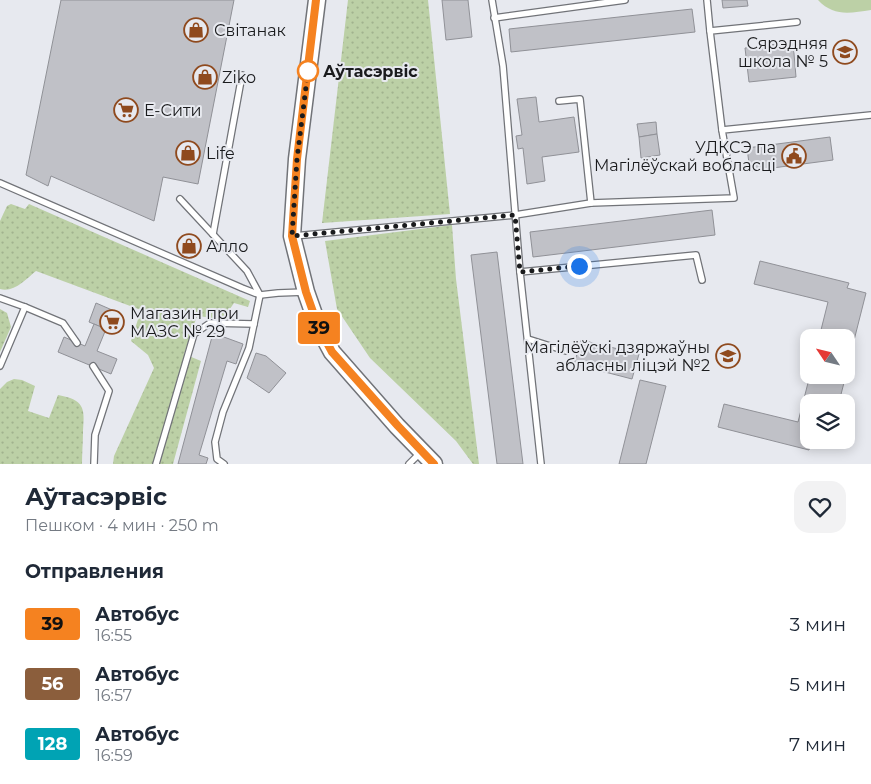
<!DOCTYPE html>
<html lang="ru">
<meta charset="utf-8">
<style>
body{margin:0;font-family:Montserrat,sans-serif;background:#f2f2f3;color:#1f2937;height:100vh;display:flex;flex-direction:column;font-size:19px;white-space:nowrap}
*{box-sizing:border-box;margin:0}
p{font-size:16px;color:#747a83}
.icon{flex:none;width:28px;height:28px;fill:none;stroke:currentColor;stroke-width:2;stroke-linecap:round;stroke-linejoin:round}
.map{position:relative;height:464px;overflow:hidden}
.side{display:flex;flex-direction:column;background:#fff;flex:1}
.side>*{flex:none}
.badge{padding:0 10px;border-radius:4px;font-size:18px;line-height:32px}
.needle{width:32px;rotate:305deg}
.buttons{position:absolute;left:800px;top:329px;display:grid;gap:10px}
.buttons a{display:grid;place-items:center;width:55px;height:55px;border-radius:10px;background:#fff;box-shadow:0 2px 12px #0003;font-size:25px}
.you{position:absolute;width:25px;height:25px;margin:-12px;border:4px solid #fff;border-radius:50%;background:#1a73e8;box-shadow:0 0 0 8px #1a73e833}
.map>.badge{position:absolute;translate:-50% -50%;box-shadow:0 0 0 2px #fff}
h2{padding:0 25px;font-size:19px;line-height:45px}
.round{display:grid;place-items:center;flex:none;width:52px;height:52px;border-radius:15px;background:#f2f2f3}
.overview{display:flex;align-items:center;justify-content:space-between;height:85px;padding:0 25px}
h1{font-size:24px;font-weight:700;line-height:38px}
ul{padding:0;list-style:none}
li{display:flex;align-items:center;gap:15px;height:60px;padding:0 25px}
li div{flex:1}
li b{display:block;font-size:19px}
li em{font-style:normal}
li .badge{min-width:55px;font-weight:700;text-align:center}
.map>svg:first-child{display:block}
</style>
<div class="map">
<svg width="871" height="464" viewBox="0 0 871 464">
<defs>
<pattern id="grass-dots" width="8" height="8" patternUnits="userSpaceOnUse" patternTransform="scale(1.25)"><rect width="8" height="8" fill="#bcd0a6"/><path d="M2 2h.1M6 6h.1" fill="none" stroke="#a1b28e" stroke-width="1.8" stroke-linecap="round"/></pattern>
</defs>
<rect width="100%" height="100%" fill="#e7e9ef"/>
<!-- grass -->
<g fill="url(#grass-dots)">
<path d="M348,0H428L450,214L322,223Z"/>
<path d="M11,204L25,209L29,204L250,301L248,307L234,303L223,319L197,316L184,354L201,361L173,464H113L114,456L154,368L148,355L131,341L141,310L36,271C26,279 14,293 0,289V221L7,206Z"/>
<path d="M452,225L456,279L479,464H473L456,441L370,358L337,309L325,241Z"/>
<path d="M0,309L7,313L11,327L0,352Z"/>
<path d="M14,379L22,380L35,386L28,411L49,418L58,395C84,400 85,407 83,431C83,442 82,453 82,464H0V389L7,382Z"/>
</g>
<!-- pitch -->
<path fill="#bcd0a6" d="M818,0H871V10C850,13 834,17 818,0Z"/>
<!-- building -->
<g fill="#c0c1c7" stroke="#909197">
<path d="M61,0H234L198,184L163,177L154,221L51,176L48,186L26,175Z"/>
<path d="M442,0H468L472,37L446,40Z"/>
<path d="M722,0H747L748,6L723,8Z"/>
<path d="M692,9L695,32L511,52L509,29Z"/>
<path d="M793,42L796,77L749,82L745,48Z"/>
<path d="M536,97L539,122L574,117L579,152L542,157L545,181L527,184L523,148L518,149L516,136L522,135L517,99Z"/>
<path d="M656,122L657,134L639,137L637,124Z"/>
<path d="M657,134L660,155L641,158L639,137Z"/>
<path d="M830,137L833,160L750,171L747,148Z"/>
<path d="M712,210L715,235L533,257L530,232Z"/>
<path d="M497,252L523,464H497L471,255Z"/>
<path d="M760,261L849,283L847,288L866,293L846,372V338H819L828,302L754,284Z"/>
<path d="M96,303L119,313L111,331L89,322Z"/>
<path d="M94,324L106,329L97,351L117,359L111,374L58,352L64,337L85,346Z"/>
<path d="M213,333L243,344L236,364L227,361L199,455L208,458L206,464H178Z"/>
<path d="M581,340L639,354L632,379L574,364Z"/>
<path d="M256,353L266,356L286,373L269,393L247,378Z"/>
<path d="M810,375H846L839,402H809V440H829L827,448L811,443L809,450L718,427L724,404L798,422Z"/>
<path d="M640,380L666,386L646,464H619Z"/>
</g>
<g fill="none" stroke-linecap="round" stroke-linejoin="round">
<!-- service casing -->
<g stroke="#717378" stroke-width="8">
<g id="service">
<path d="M492,0L503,66L520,272L541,464"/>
<path d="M707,0L710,31"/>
<path d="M494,18L625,0"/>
<path d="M559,101L580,99L591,203"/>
<path d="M722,130L710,31L797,22"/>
<path d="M0,183L242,288L260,295L278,293L305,292"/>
<path d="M180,199L247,271L260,295L249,348L223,412L215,442L217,459L224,464"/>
<path d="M213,234L242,75"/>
<path d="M294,236L515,215L591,203L734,198L722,130L871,115"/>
<path d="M520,272L696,255L702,280"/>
<path d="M0,298L25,307L63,323L77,343"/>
<path d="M528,339L566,351"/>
<path d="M0,366L25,307"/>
<path d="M93,366L109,391L95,435L94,464"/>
<path d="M156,464L194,334L210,323L254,324"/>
<path d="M409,464L420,453"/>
</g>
</g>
<!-- secondary casing -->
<g stroke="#717378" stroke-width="19">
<path id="secondary" d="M317,0L297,159L292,236L306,292L318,326L332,352L397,426L434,464"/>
</g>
<!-- service -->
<use href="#service" stroke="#fff" stroke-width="5.5"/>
<!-- secondary -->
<use href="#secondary" stroke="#fff" stroke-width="16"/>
</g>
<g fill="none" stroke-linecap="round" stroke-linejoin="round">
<!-- line casing -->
<g stroke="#fff" stroke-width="11">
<path id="line" d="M316,0L297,159L292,236L306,292L318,326L332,352L398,426L434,464"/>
</g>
<!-- line -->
<use href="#line" stroke="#f58220" stroke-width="8"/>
<!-- walk -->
<path stroke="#1a1b1d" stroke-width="5" stroke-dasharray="0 9" d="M308,71L297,159L292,236L515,215L520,272L579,266"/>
</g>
<!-- icons -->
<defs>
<g id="shop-ring" transform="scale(1.25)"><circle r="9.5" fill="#e7e9ef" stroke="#8f4a1e" stroke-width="1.5"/><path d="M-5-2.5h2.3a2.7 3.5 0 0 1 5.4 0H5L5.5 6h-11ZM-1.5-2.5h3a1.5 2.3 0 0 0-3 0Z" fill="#8f4a1e"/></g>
<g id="school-ring" transform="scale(1.25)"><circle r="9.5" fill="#e7e9ef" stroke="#8f4a1e" stroke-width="1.5"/><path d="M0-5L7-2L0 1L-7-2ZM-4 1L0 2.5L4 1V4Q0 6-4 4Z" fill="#8f4a1e"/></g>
<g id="supermarket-ring" transform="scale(1.25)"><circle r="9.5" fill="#e7e9ef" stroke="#8f4a1e" stroke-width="1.5"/><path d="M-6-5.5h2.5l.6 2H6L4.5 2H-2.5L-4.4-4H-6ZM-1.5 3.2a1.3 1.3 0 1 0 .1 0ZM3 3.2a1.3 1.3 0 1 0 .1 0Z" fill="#8f4a1e"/></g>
<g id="civic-ring" transform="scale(1.25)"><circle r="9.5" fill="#e7e9ef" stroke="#8f4a1e" stroke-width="1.5"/><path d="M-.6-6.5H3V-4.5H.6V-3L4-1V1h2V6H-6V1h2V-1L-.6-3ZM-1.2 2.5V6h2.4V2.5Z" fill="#8f4a1e"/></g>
</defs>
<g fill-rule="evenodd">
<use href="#shop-ring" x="196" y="30"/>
<use href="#school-ring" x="845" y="52"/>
<use href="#shop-ring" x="205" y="77"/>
<use href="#supermarket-ring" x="126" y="110"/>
<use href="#shop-ring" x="188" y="153"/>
<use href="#civic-ring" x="794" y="156"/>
<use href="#shop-ring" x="189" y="246"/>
<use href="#supermarket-ring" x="112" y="322"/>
<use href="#school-ring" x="728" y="356"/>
</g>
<!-- markers -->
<circle fill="#fff" stroke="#f58220" stroke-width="2.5" cx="308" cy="71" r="10"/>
<g text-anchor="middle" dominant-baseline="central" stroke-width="4" stroke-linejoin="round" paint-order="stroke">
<!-- poi labels -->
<g font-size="16" fill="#1a1b1d" stroke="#e7e9ef" text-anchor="start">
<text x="214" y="30">Світанак</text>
<text x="828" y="43" text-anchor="end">Сярэдняя<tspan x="828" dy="18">школа № 5</tspan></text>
<text x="222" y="77">Ziko</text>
<text x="144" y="110">Е-Сити</text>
<text x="776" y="147" text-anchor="end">УДКСЭ па<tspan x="776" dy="18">Магілёўскай вобласці</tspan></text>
<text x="206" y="153">Life</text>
<text x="206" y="246">Алло</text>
<text x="130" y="313">Магазин при<tspan x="130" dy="18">МАЗС № 29</tspan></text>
<text x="710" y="347" text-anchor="end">Магілёўскі дзяржаўны<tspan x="710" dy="18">абласны ліцэй №2</tspan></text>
</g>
<!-- stop labels -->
<g font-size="16" font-weight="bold" fill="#1a1b1d" stroke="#e7e9ef" text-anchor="start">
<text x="323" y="71">Аўтасэрвіс</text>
</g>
</g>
</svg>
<div class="buttons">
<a><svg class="needle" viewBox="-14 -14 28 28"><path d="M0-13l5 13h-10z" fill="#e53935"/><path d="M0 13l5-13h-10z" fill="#747a83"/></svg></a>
<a><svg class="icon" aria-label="layers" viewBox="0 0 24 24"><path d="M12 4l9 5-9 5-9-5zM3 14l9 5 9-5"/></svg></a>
</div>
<div class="you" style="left:579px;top:266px"></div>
<b class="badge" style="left:319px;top:328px;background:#f58220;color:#111">39</b>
</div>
<section class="side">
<div class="overview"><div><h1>Аўтасэрвіс</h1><p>Пешком · 4 мин · 250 m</p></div><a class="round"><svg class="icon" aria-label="heart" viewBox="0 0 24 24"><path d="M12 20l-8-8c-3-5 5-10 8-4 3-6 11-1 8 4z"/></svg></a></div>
<h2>Отправления</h2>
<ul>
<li><span class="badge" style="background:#f58220;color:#111">39</span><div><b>Автобус</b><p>16:55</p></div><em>3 мин</em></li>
<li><span class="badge" style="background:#8b5e3c;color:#fff">56</span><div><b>Автобус</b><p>16:57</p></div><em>5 мин</em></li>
<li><span class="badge" style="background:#00a3b4;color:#fff">128</span><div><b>Автобус</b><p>16:59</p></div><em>7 мин</em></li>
</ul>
</section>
